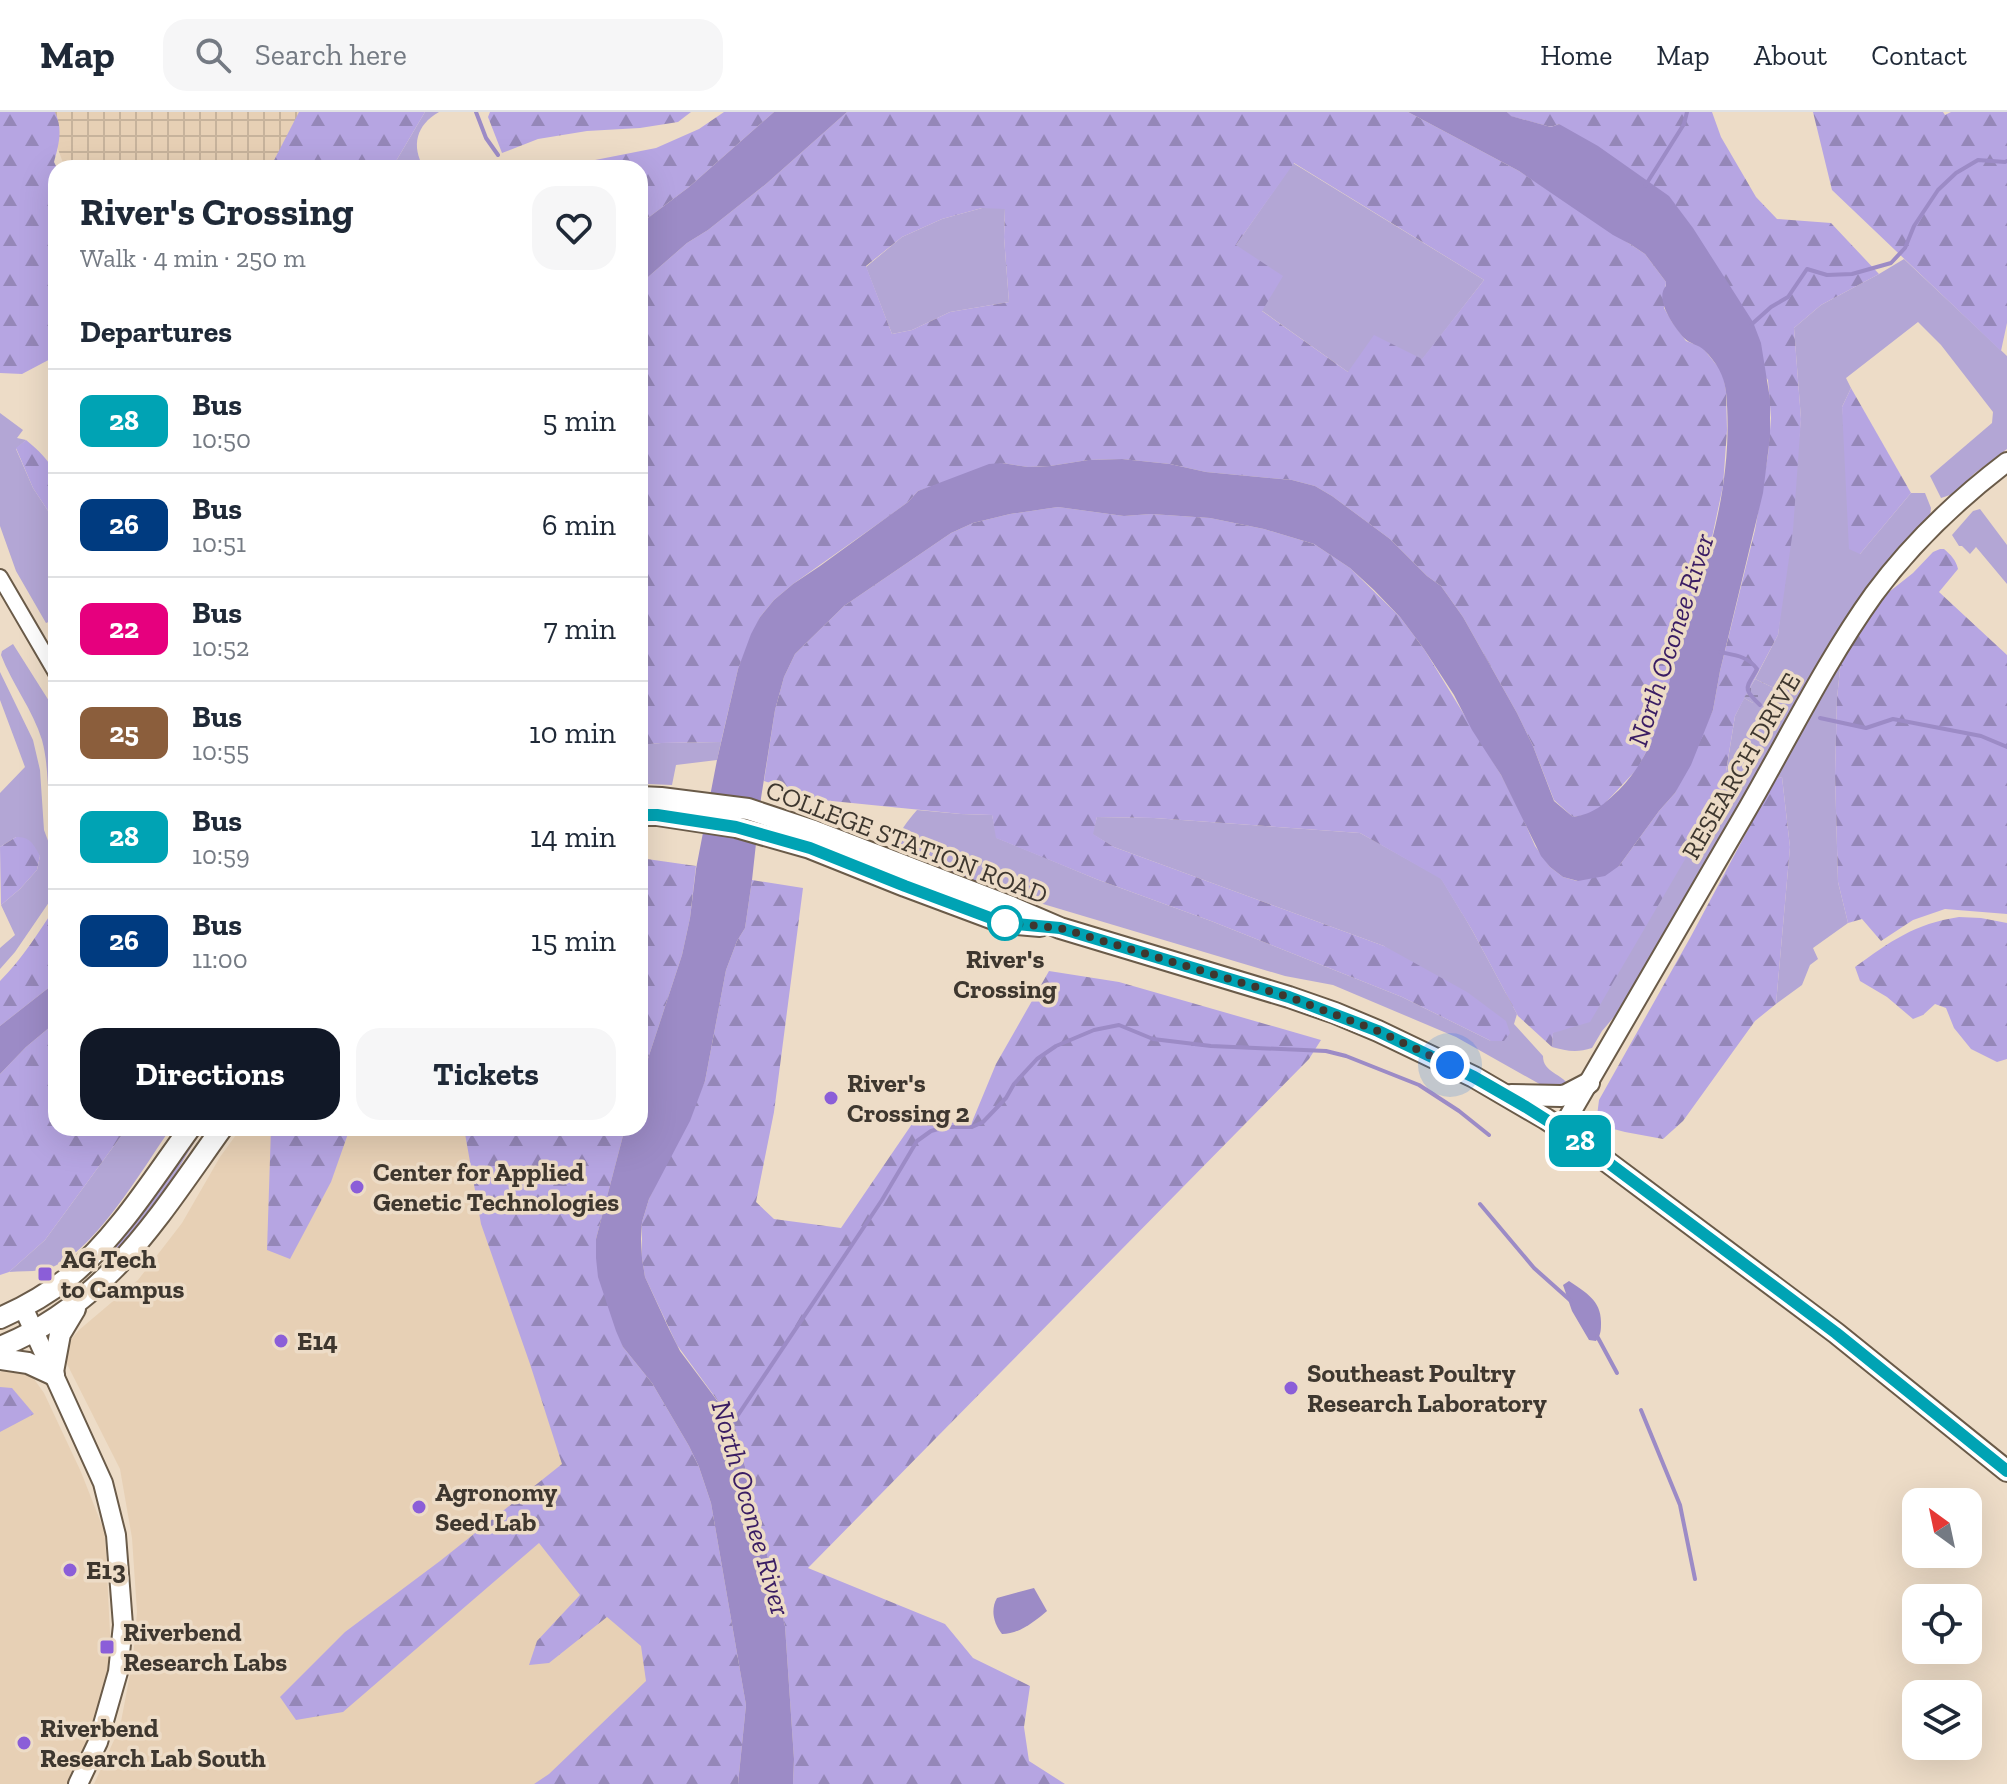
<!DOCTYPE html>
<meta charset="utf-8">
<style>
body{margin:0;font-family:"Zilla Slab",serif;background:#f6f6f7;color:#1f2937;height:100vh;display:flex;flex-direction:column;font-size:30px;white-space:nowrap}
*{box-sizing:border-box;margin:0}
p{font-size:26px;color:#747a83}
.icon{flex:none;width:44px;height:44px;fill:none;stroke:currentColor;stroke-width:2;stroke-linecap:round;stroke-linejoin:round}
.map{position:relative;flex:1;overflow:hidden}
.panel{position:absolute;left:48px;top:48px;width:600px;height:976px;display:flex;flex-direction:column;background:#fff;border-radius:24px;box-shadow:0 8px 32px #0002}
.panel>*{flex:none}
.badge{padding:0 16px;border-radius:12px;font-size:28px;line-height:52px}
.needle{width:52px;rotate:327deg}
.controls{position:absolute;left:1902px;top:1376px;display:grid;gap:16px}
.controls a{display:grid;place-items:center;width:80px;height:80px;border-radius:16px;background:#fff;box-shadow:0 8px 32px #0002;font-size:40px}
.you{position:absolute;width:40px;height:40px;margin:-20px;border:6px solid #fff;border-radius:50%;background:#1a73e8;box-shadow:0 0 0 12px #1a73e833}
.map>.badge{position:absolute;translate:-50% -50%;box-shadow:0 0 0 4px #fff}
h2{padding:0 32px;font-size:30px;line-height:72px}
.round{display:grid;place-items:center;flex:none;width:84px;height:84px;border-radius:24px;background:#f6f6f7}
.overview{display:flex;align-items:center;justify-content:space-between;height:136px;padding:0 32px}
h1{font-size:38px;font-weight:800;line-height:60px}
.action{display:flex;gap:16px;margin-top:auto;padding:16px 32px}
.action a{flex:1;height:92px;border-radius:24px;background:#111827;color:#fff;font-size:32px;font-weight:800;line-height:92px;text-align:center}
.action a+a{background:#f6f6f7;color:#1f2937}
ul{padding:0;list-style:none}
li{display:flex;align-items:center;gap:24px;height:104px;padding:0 32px;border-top:2px solid #e0e1e3}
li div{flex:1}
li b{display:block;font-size:30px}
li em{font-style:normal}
li .badge{min-width:88px;font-weight:700;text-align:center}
header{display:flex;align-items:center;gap:48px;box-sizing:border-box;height:112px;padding:0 40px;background:#fff;border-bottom:2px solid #e0e1e3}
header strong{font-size:38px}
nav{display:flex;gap:44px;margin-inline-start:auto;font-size:28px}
.search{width:560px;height:72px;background:#f6f6f7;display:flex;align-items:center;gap:20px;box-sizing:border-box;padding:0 28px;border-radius:24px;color:#747a83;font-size:30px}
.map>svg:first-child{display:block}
</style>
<header>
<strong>Map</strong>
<div class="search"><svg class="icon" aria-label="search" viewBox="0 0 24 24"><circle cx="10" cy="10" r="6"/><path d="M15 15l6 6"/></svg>Search here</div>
<nav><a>Home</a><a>Map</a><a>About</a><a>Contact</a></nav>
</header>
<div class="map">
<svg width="2007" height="1672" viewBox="0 0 2007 1672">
<defs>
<pattern id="industrial-grid" width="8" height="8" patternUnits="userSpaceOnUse" patternTransform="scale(2)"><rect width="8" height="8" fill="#e7d0b5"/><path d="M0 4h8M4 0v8" fill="none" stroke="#c7b39c"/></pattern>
<pattern id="forest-firs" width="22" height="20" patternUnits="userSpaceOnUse" patternTransform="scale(2)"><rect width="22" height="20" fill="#b6a5e2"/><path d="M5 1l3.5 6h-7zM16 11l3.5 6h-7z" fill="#9587b8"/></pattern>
<pattern id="wetland-marsh" width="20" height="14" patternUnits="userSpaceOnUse" patternTransform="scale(2)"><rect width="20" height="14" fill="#b3a6d5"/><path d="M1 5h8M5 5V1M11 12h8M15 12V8" fill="none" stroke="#9388ad"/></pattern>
</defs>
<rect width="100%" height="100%" fill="#eddcc7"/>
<!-- built -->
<g fill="#e7d0b5">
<path d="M241,1016H625L596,1127L738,1672H94L120,1615L133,1546L137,1500L132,1426L120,1357L67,1252V1232L79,1218L138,1168L182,1111L220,1045Z"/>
<path d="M12,1255L29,1260L44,1281L81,1360L105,1421L111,1541L101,1598L79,1656L70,1672H0V1260Z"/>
</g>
<!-- industrial -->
<path fill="url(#industrial-grid)" d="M44,0H303L269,56H65Z"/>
<!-- grass -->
<g fill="#b3a6d5">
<path d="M425,0H439C416,13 411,34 424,56H392Z"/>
<path d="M1293,51L1484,168L1422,248L1348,260L1261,198L1236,133Z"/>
<path d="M982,96H1005L1004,125L1009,190L950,200L912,218L892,222L866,155L902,125L942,107Z"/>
<path d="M1904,147L2007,244V337L1975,361L1953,382L1941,386L1930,364L1992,311L1993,300L1941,233L1918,210L1846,266L1851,276L1842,295L1860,442L1911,381H1925L1931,396L1930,405L1900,436L1866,477L1834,525L1626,891L1602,919L1592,936C1577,941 1566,939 1552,935L1553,921L1722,685L1735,604L1744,586L1753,591L1774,576L1755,567L1778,523L1801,307L1794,216L1821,193L1879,162Z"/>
<path d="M0,301L23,318L17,326L26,328L16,337L33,376L56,411V507L46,511L16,459L0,414Z"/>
<path d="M1980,397L2007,433V472L1976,435L1970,442L1962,434H1959L1952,423L1973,399Z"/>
<path d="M13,532L56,600V727C45,697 51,661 42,628C33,598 12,572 1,543L2,539Z"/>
<path d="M1841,548L1837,586L1835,663L1838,770L1848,811L1813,836L1818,847L1810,853L1802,873L1776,892L1790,735L1782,665L1775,667Z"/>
<path d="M0,560L33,628L40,658L44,718L50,734L56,745V780L15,840L0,857V836L15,823L1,793L20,777L37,758L40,744L16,725L0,735V681L25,655L0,588Z"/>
<path d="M721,630L717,648L676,653L672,673L648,672L646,675L640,674V633L661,631Z"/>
<path d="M917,698L961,702L992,703L997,726L1096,767L1211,809L1402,885L1491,929L1384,834L1114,735L1092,722L1097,705L1154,706L1360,721L1441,766L1472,818L1517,902L1514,912L1543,944C1543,961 1562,961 1569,974L1552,979L1456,925L1333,873L1285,864L1023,786L899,742C893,725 906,711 917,698Z"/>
<path d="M127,1016H171C144,1054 91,1147 46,1157C35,1160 21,1159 9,1160L45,1128Z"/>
<path d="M199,1016H204C186,1041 174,1066 158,1091C136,1127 104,1155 73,1184L67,1185L102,1154Z"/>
</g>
<!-- forest -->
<g fill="url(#forest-firs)" fill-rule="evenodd">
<path d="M0,0H55C63,17 59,32 54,50L57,56L56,244L22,262L0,261Z"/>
<path d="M299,0H425L392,56H270Z"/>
<path d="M490,0H691L678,10L640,16L587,19L538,27L502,41L488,5Z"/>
<path d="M724,0H774L689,75L640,112V56H565L590,49L656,36L699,17Z"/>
<path d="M847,0H1408L1519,59L1645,142L1666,170L1664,196L1672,210L1686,229L1702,235L1723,261L1726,280L1727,318L1723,374L1711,430L1678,534L1662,602L1655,622L1638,656L1609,687L1598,698L1586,703L1573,705L1554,688L1533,634L1517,601L1463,505L1441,474L1427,464L1390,427L1332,384L1315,374L1292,368L1206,360L1170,352L1122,347L1088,348L1050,354L1028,355L1002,351L918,379L908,390L889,404L793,472L774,488L760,505L738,557L721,630L661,631L640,633V172L687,131L708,118L766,72ZM1294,51L1484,168L1422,247L1374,223L1348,260L1262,199L1283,164L1236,133ZM982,96L1005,97L1004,125L1009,190L950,200L912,218L892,222L866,154L902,125L942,107Z"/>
<path d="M1507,0H1712L1721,25L1756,85L1777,107L1831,111L1879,162L1821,193L1794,216L1801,307L1793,418L1778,523L1735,604L1722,684L1590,910L1553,921L1552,935L1518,904L1472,818L1441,767L1360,721L1154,706L1097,705L1093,722L1114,735L1384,834L1467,880L1506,909L1510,921L1504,929H1491L1402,885L1211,809L1096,767L996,726L992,703L961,702L822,688L764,669L775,598L784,565L795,542L844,494L951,421L973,411L1010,402L1058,395L1124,404L1151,402L1210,406L1264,417L1314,432L1350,456L1400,505L1424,537L1501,663L1521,702L1535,734L1550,755L1563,765L1577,769L1619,754L1659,699L1675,681L1713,598L1720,559L1755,418L1768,343L1771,306L1768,268L1559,12L1551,15L1510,4Z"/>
<path d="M1813,0H1943L1945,3L1951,0H2007V211L2001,239L1832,78Z"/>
<path d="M1851,276L1911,381L1860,442L1849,437L1842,295Z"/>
<path d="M26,328C63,358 56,368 56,411L33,376L16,336Z"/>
<path d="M1940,437H1944C1951,443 1956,448 1958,457L1939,480L2007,543V802L1945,797L1913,808L1881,829L1862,807L1848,811L1838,770L1835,663L1837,586L1841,548L1875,497L1889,480L1913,461L1933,440Z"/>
<path d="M1782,665L1790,735L1776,892L1755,909L1683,1009L1663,1027L1625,1020L1602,1014L1597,1004L1599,988L1690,826L1775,667Z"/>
<path d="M16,725C30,724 34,733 40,744L37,758L20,777L1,793L0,735Z"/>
<path d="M640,746L696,754L690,806L682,843L640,971Z"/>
<path d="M752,768L803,776L774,1000L756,1090L774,1107L841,1116L912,1012L972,1010L996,952L1049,859L1119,870L1321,928L1309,947L808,1456L945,1512L973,1546L1030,1574L1024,1615L1029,1649L1065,1672H793L794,1647L785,1514L734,1311L677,1233L645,1165L642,1146V1110L649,1087L705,969L726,858L737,829L745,816Z"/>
<path d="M56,794V870L0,914V869C22,847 39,820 56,794Z"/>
<path d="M1959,805L1981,806L2007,811V947L1997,950L1971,937L1954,916L1946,896L1935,892L1923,903L1913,907L1887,885L1860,869L1855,855C1891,829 1914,812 1959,805Z"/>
<path d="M56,910V1016H127L45,1128L9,1160L0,1163V962L26,935Z"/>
<path d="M271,1016H350L331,1070L290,1147L267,1138Z"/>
<path d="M464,1016H625L596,1127L623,1235L652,1271L689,1334L699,1355L711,1391L746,1593L738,1672H534L549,1662L646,1569L641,1534L607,1505L549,1551L529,1553L537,1529L580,1483L539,1431L343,1600L296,1608L280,1585L345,1520L440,1449L562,1352L530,1252L481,1112Z"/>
<path d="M0,1275L12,1276L34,1302L0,1320Z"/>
</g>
<!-- wetland -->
<path fill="url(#wetland-marsh)" d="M1755,567L1774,576L1772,584L1764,592L1753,591L1744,586Z"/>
<!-- water -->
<g fill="#9c8bc6">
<path d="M774,0H847L766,72L708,118L687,131L640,172V112L689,75Z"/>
<path d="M1408,0H1507L1511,4L1551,15L1559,12L1598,34L1669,84L1693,116L1753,210L1761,231L1770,287V325L1763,381L1720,559L1713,598L1691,653L1675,681L1659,699L1619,754L1605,764L1578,769L1563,765L1550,755L1541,744L1501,663L1472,618L1454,583L1424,537L1400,505L1374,478L1350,456L1314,432L1264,417L1210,406L1151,402L1124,404L1058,395L1010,402L973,411L951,421L844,494L795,542L784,565L775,598L761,686L752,768L745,816L737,829L726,858L705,969L690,1009L649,1087L642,1110L641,1127L642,1146L645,1165L669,1217L680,1239L734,1311L785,1514L794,1647L793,1672H738L746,1593L711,1391L699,1355L689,1334L652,1271L623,1235L616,1219L598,1165L596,1146V1127L625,1016H640V971L682,843L690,806L696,757L717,648L738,557L751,522L760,505L774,488L793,472L820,454L908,390L918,379L989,352L1002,351L1028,355L1050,354L1088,348L1122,347L1170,352L1206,360L1292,368L1315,374L1332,384L1390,427L1427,464L1441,474L1463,505L1517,601L1533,634L1554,689L1573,705C1594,702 1604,692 1619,678C1662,634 1665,579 1681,523C1690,492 1702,462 1711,431C1724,383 1731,330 1726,280C1724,263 1717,251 1704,238C1699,233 1690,232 1684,226C1674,215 1654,187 1666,174V170L1645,142L1630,132L1613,123L1519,59Z"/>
<path d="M56,870V910L26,935L0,962V914Z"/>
<path d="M1569,1169C1585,1180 1601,1188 1601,1210C1601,1218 1601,1223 1596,1229L1589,1228L1572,1199L1563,1173Z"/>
<path d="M1034,1476L1047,1499C1034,1510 1019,1522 1002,1522C994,1512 990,1498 997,1486Z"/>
</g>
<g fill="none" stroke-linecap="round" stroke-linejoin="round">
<!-- stream -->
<g stroke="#9c8bc6" stroke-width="4">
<path d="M476,0L486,26L498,43"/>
<path d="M1645,74L1684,12L1687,0"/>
<path d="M1752,212L1771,195L1788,185L1807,157L1827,163L1852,162L1891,151L1905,136L1914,114L1938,78L1956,61L1978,48L2005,50L2007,49"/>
<path d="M1720,540C1734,543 1748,544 1757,557C1747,576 1741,575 1760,593"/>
<path d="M1820,606L1866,616L1893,607L1981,624L2007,635"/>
<path d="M1480,1092L1534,1156L1571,1189"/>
<path d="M1597,1224L1617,1261"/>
<path d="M1641,1298L1680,1393L1695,1467"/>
<path d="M732,1312L882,1088L917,1029L931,1019L945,1015H972L983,1010L1006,986L1014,972L1037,947L1056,934L1094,918L1119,913L1153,927L1211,934L1326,939L1346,944L1419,973L1459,999L1489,1023"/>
</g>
<!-- minor casing -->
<g stroke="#6a5b49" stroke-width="18">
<path id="minor" d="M0,465L56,561"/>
</g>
<!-- tertiary casing -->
<g stroke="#6a5b49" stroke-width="22">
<g id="tertiary">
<path d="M1562,1016C1624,910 1686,803 1748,696C1789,625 1826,549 1874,482C1911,432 1957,388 2007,350"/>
<path d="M23,1195L103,1371L116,1423L123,1513L118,1560L98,1630L78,1672"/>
</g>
</g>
<!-- secondary casing -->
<g stroke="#6a5b49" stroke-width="24">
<g id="secondary">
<path d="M640,685L661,686L748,697L814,719L1009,794L1060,816L1289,885L1335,901L1378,919L1474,965L1546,1007L1578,1028L1836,1221L2007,1359"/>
<path d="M640,703H657L736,715L810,736L905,774L1004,811L1040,814"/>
<path d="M1511,983L1561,984L1566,983L1589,971"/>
<path d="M0,1206C25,1195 48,1182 69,1165C118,1124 153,1067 190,1016"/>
<path d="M0,1235C106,1193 159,1104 222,1016"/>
<path d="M0,1247L28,1251L54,1263"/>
<path d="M53,1260L60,1222L75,1197"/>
</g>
</g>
<!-- minor -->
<use href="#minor" stroke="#fff" stroke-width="14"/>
<!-- tertiary -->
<use href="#tertiary" stroke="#fff" stroke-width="18"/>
<!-- secondary -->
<use href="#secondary" stroke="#fff" stroke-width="20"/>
</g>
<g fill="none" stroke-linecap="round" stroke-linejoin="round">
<!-- line casing -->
<g stroke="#fff" stroke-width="18">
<path id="line" d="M640,703H657L736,715L810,736L905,774L1004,811L1060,816L1289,885L1378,919L1474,965L1526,995L1578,1028L1836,1221L2007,1359"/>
</g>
<!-- line -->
<use href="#line" stroke="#00a3b4" stroke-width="12"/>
<!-- walk -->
<path stroke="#3e372f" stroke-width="8" stroke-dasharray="0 14.4" d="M1005,811L1060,816L1289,885L1378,919L1450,953"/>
</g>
<!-- markers -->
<circle fill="#fff" stroke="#00a3b4" stroke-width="4" cx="1005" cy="811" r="16"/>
<g fill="#8b5ed8" stroke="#eddcc7" stroke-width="3">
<circle cx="831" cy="986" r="8"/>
<circle cx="357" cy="1075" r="8"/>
<rect x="37" y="1154" width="16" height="16" rx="4"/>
<circle cx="281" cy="1229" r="8"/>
<circle cx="1291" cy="1276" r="8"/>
<circle cx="419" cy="1395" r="8"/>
<circle cx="70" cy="1458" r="8"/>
<rect x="99" y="1527" width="16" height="16" rx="4"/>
<circle cx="24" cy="1631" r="8"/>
</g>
<g text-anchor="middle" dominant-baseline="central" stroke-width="7" stroke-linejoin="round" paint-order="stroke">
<!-- street labels -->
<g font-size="26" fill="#3e372f" stroke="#eddcc7">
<text transform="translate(1741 654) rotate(-60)">RESEARCH DRIVE</text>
<text transform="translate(907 730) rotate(21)">COLLEGE STATION ROAD</text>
</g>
<!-- stop labels -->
<g font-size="26" font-weight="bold" fill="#3e372f" stroke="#eddcc7">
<text x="1005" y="847">River's<tspan x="1005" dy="30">Crossing</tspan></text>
</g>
<!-- poi labels -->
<g font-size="26" font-weight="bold" fill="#3e372f" stroke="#eddcc7" text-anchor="start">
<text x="847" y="971">River's<tspan x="847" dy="30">Crossing 2</tspan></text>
<text x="373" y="1060">Center for Applied<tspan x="373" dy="30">Genetic Technologies</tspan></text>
<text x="61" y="1147">AG Tech<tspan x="61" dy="30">to Campus</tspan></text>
<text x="297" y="1229">E14</text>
<text x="1307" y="1261">Southeast Poultry<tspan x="1307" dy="30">Research Laboratory</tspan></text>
<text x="435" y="1380">Agronomy<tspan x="435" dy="30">Seed Lab</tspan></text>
<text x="86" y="1458">E13</text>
<text x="123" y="1520">Riverbend<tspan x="123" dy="30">Research Labs</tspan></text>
<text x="40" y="1616">Riverbend<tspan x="40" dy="30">Research Lab South</tspan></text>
</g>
<!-- water labels -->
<g font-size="28" font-style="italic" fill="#391c63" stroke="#eddcc7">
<text transform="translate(1671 528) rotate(-72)">North Oconee River</text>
<text transform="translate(751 1396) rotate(74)">North Oconee River</text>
</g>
</g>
</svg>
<div class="controls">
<a><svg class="needle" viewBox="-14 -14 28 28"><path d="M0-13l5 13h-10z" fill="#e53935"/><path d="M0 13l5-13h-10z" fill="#747a83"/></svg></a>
<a><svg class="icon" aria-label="locate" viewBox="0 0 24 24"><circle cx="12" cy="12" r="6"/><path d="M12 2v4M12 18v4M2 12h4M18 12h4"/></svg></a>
<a><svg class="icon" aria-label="layers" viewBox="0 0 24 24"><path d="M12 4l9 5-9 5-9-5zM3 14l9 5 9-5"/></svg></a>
</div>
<div class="you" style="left:1450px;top:953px"></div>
<b class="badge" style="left:1580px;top:1029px;background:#00a3b4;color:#fff">28</b>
<section class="panel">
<div class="overview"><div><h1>River's Crossing</h1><p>Walk · 4 min · 250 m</p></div><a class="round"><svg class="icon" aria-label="heart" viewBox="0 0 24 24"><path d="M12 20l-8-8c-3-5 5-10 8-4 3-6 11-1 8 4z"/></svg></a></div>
<h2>Departures</h2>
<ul>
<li><span class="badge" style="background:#00a3b4;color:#fff">28</span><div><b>Bus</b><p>10:50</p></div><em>5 min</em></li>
<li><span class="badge" style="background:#003b80;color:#fff">26</span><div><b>Bus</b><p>10:51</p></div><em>6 min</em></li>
<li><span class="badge" style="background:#e6007e;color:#fff">22</span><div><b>Bus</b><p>10:52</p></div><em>7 min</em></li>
<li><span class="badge" style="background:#8b5e3c;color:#fff">25</span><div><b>Bus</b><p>10:55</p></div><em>10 min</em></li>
<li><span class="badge" style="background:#00a3b4;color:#fff">28</span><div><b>Bus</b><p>10:59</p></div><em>14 min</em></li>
<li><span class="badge" style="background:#003b80;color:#fff">26</span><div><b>Bus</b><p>11:00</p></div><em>15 min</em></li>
</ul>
<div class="action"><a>Directions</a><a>Tickets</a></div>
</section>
</div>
